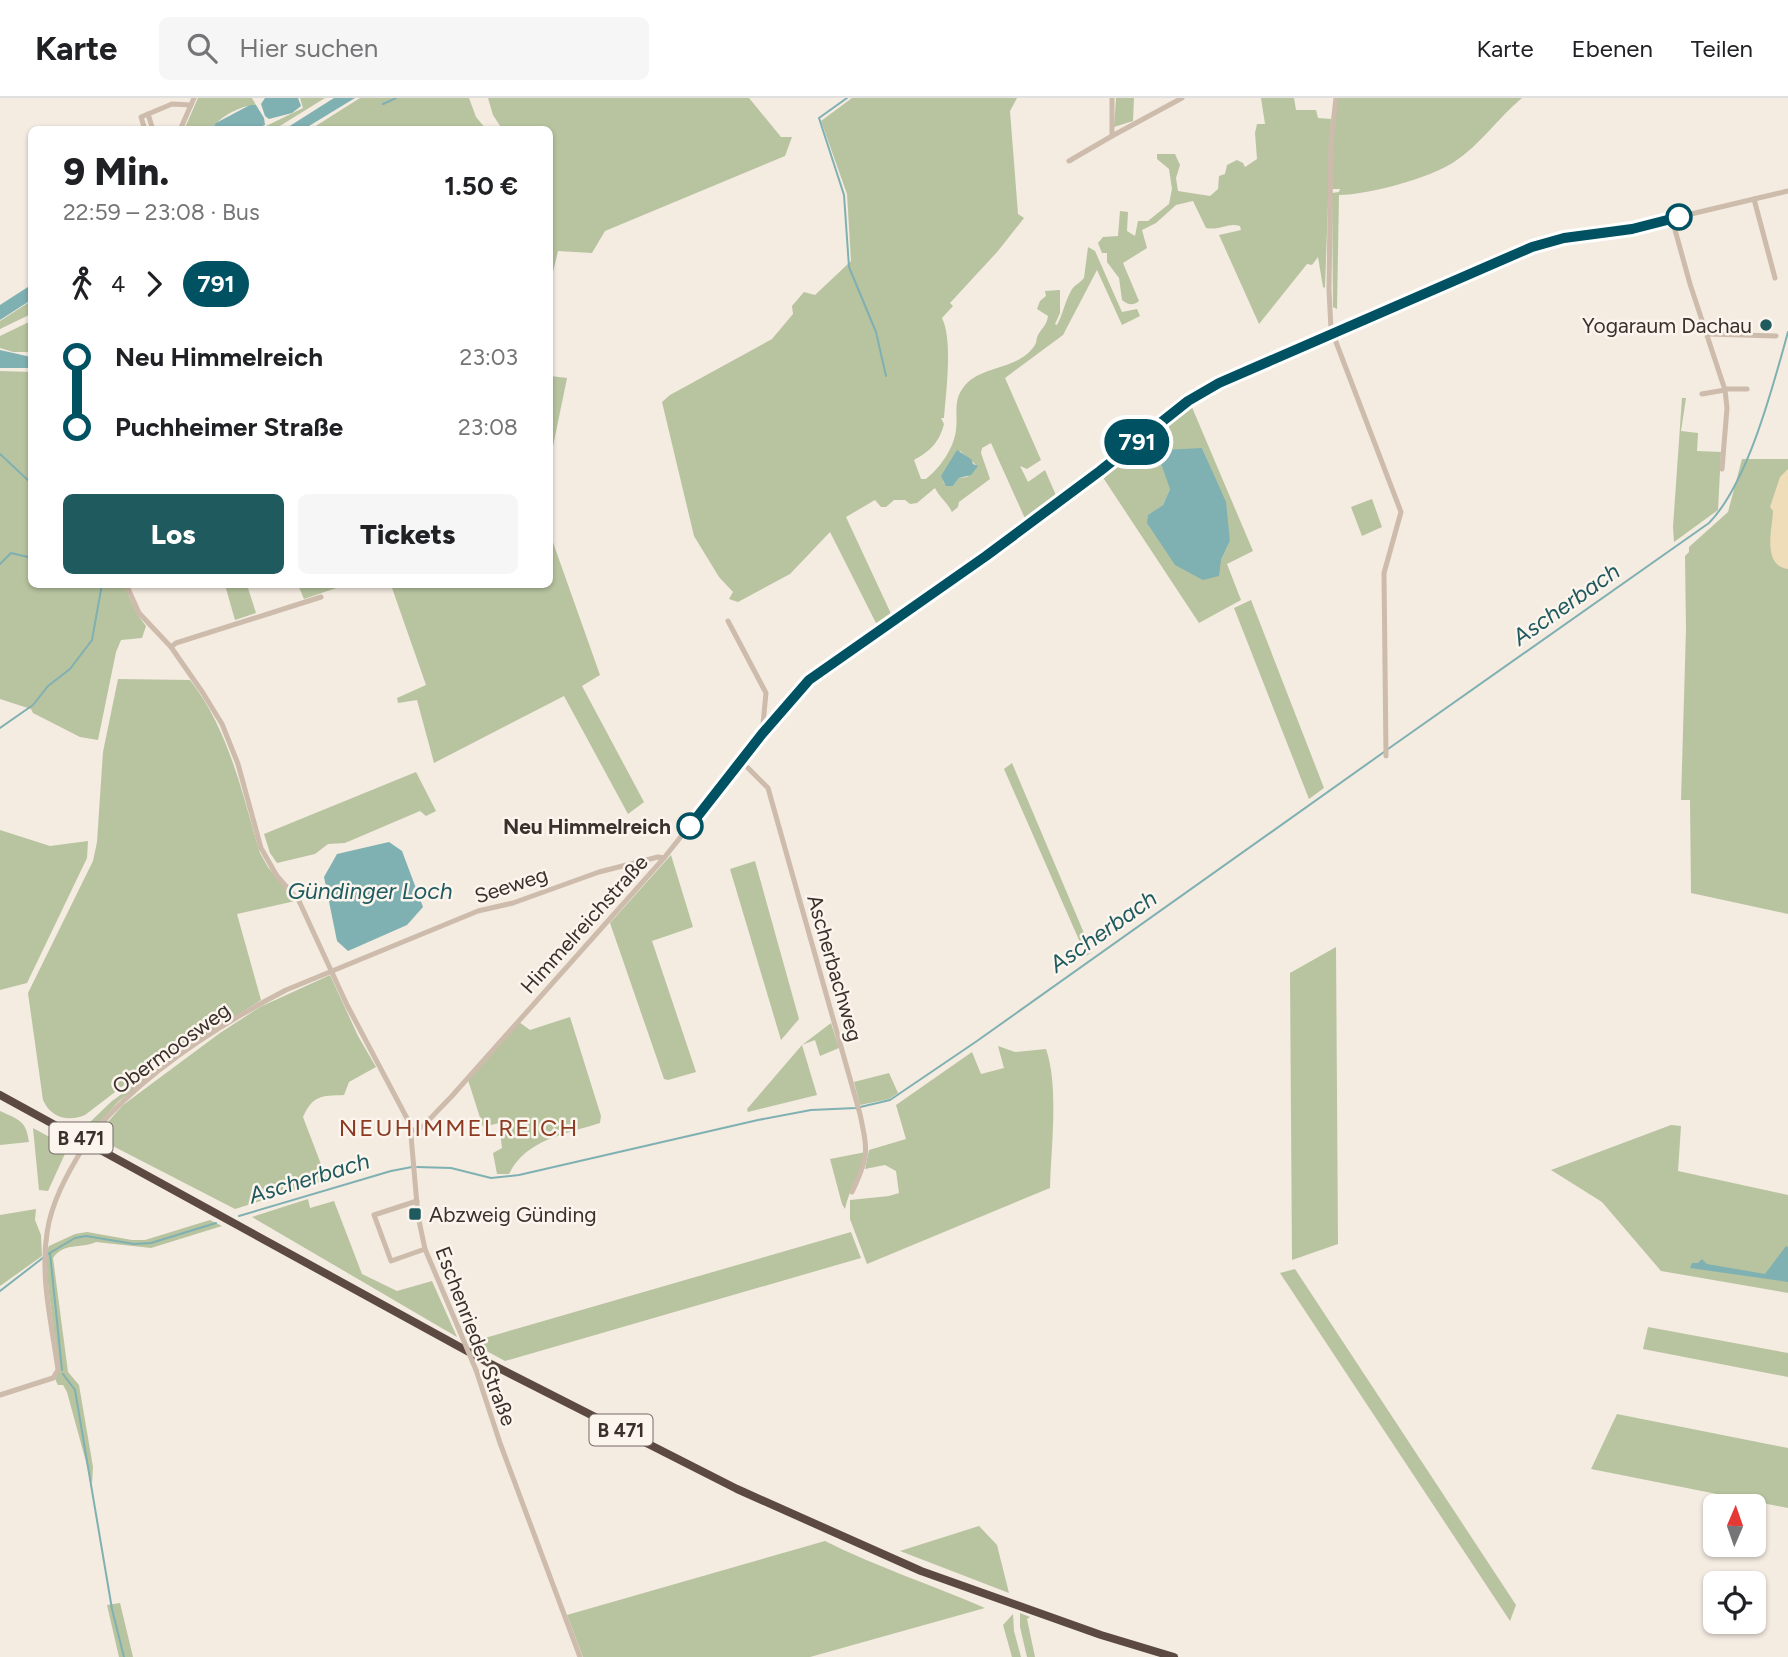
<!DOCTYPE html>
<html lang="de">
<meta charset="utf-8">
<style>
body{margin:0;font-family:Figtree,sans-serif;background:#f6f6f6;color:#202124;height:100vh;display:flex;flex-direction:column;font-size:26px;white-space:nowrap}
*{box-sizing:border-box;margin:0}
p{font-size:23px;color:#757577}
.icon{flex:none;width:38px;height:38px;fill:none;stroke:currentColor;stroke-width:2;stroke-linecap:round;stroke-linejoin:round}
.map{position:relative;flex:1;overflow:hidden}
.panel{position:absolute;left:28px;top:28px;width:525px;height:462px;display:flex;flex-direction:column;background:#fff;border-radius:10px;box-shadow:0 2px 5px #0004}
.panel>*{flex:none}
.badge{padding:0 14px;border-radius:23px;font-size:24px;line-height:46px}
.needle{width:46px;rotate:2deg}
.controls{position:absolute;left:1703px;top:1396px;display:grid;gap:14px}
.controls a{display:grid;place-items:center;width:63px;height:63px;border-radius:10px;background:#fff;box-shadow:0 2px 5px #0004;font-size:35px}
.map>.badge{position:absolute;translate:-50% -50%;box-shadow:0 0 0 4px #fff}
.legs{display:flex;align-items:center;gap:10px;height:77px;padding:0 35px;font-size:23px}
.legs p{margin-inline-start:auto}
.head{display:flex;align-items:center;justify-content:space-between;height:119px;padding:0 35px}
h1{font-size:38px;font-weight:800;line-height:52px}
.button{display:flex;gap:14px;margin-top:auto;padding:14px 35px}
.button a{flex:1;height:80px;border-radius:10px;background:#1f5a5e;color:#fff;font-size:28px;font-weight:800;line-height:80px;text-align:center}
.button a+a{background:#f6f6f6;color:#202124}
ul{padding:0 35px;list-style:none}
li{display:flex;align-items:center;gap:24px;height:70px;font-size:26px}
li i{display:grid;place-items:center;width:10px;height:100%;margin:0 9px;background:currentColor}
li i::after{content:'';width:18px;height:18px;margin:-9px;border:5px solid;border-radius:50%;background:#fff}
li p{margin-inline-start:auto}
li:first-child i{background:linear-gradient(#0000 50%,currentColor 0)}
li:last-child i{background:linear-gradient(currentColor 50%,#0000 0)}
header{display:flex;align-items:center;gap:42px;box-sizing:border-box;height:98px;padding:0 35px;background:#fff;border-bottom:2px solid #e0e0e0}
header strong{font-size:33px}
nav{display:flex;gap:38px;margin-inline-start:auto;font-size:24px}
.search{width:490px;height:63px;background:#f6f6f6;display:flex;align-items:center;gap:18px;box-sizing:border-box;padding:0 24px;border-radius:10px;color:#757577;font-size:26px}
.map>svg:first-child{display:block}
</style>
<header>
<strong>Karte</strong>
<div class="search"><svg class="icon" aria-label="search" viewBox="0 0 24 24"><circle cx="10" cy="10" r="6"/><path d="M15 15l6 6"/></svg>Hier suchen</div>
<nav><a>Karte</a><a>Ebenen</a><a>Teilen</a></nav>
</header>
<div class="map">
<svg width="1788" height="1559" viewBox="0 0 1788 1559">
<rect width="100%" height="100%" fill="#f4ebe1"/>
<!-- green -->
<g fill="#b8c4a0" fill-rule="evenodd">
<path d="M198,0H252L256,7C241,7 219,19 212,31L184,32Z"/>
<path d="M300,0H325L275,31H260L303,10Z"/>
<path d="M360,0H469L476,19L486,31H311Z"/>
<path d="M488,0H749L781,39H792L785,58L605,133L592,155L558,153L550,187V32L502,31L493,17Z"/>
<path d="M852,0H1017L1010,13L1018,116L1024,120L998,153L950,205L953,208L942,220C953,242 946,294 944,320H941L944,326C939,345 930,353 914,362L921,381H926C940,370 954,350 956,332C958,317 953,303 963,290C980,266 1017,274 1035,247C1037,244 1036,240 1038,237C1042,230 1047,227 1048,218L1037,211L1040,203L1046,198L1045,193L1060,192V215L1055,226L1057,227C1063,216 1065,203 1071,193C1074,187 1079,186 1084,180L1088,149L1095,153L1122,214L1137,211L1140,218L1122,227L1097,172L1063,237L1005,280L1041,362L1027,371L1020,368L1028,384L1045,372L1058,402L1027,425L991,345L982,350L981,355L990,381L959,404L958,409L952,414C947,404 940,400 935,390L917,405L910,406L905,402H894L886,409H881L875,402L846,419L893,520L878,529L830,434L790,476L738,504L729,501L733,494L719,479L694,438L662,304L670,297L772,241L793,216L792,208L804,194L815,197L851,163L847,96L821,23ZM960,353L976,367L967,379L959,380L953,388L944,385L943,380Z"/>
<path d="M1116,0H1134L1133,23L1114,29Z"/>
<path d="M1261,0H1294L1296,12H1316L1318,20L1331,21L1325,190L1323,189L1318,159L1312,167L1307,166L1259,226L1219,137L1241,132L1240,128C1228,124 1220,133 1206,130L1193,103L1176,107L1156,125L1142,132L1147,150L1123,165L1139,203C1133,208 1128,207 1122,202L1119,180L1107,164V155H1102L1098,145L1103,139L1118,138L1120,113L1128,114L1127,133L1135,138L1138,123H1148L1169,106L1172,91L1169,71L1157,61V56H1175L1180,67L1176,80L1178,93L1210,98L1218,91L1219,78L1225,76L1227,67L1237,62L1243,65L1245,69L1257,61L1255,35L1257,26H1265Z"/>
<path d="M1337,0H1522C1498,20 1480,47 1454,64C1430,80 1368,97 1339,97L1337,211L1333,209L1332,95L1339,94L1340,91H1332L1333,45Z"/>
<path d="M31,203V216L0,231V223Z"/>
<path d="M31,223V254H13L0,250V238Z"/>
<path d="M0,273L31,274L32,486L124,487C131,502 135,515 146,528L142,540L121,542L116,554L98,642L80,639L33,615L31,611L0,601Z"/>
<path d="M550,278L567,280L550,363Z"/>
<path d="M1682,300H1686L1681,333L1698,335L1697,353L1721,354L1718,412L1674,444L1673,429Z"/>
<path d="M1191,307L1253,453L1227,466L1241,502L1199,525L1102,378ZM1202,350L1214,378L1230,443L1221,462L1149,417L1163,407L1170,391Z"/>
<path d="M1742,361H1788V816L1691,795L1690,702H1681L1686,531L1685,458L1689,454V449L1728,414Z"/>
<path d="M1372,401L1382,429L1362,438L1351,409Z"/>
<path d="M550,436L600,577L582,588L644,704L628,716L564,598L434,665L417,602L398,605L397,600L426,587L391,487L550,486Z"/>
<path d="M225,487H247L256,515L235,522Z"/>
<path d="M298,487H345L304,501Z"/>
<path d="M1251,502L1324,690L1309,701L1234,510Z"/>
<path d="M118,581L190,582C229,632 242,695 260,755L268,769L295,803L237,816L261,902L182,952L177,951L166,955L85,1017C68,1024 51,1020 43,1002L28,895L93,763L97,744L103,654Z"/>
<path d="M1012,665L1092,854L1086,858L1004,671Z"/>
<path d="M416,674L436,713L426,718L420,713L345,745L328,746L315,756L277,765L270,755L264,736Z"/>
<path d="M0,732L50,748L88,743L87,760L27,885L0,892Z"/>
<path d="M671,757L693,829L652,843L696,974L668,982L664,981L610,825Z"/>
<path d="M755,763L799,921L781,942L730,771Z"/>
<path d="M1336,849L1338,1146L1292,1162L1290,875Z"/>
<path d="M330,877L358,938L376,969L349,984L344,997C321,998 313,997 303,1019L327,1082L235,1111L105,1044L97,1036L123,1007L220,935L260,909Z"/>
<path d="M570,919L601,1018L600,1025C566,1036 526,1041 509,1076H497L493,1055L502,1050L499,1025L483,1029L468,982L519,924L530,932Z"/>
<path d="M831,925L839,950L820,958L815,942L802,947L817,997L748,1014L747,1011L802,947Z"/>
<path d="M998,948L1015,954L1046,951C1059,988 1051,1049 1050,1090L867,1166L850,1121V1102L889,1098L899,1095L896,1073L885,1067L865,1071L869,1052L906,1041L896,1007L972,954L981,976L1004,970Z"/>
<path d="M153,973L156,974L119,1003L93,1032L88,1031V1026L112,1003Z"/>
<path d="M889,975L898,995L889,1001L860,1007L854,984Z"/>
<path d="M0,1013C19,1022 26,1022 29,1044L0,1047Z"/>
<path d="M1671,1027L1681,1028L1678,1073L1788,1097V1195L1661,1173L1602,1104L1551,1072Z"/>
<path d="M33,1030L68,1049L48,1093L39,1092Z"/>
<path d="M866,1054C861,1074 849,1091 845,1111L842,1106L830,1061Z"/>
<path d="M308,1101L310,1110L334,1103L362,1176L397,1193L432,1183L457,1239L252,1119Z"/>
<path d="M36,1111L35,1122L41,1137L42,1158L0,1188V1117Z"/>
<path d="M210,1122L222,1128L151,1150L96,1144C81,1151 64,1144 53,1160L68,1274L79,1287L93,1369L92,1386L67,1294L63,1287H58L55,1281L59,1273L47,1179V1152L49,1148L75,1136L87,1134L132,1142H145Z"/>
<path d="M851,1134L861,1160L505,1263L481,1250L478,1242Z"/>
<path d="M1295,1171L1516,1507L1510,1523L1280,1175Z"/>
<path d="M1648,1229L1788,1255V1279L1643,1251Z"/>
<path d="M1617,1316L1788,1350V1410L1591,1371Z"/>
<path d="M979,1428L997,1447L1009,1495L900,1453Z"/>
<path d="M825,1443C877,1469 932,1487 985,1510L810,1559H583L567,1517Z"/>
<path d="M120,1505L133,1559H119L107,1507Z"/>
<path d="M1020,1515L1030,1519L1027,1521L1035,1559H1027L1020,1529Z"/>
<path d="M1013,1516L1014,1533L1021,1559H1012L1003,1527Z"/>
</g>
<!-- sand -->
<path fill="#efdcb8" d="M1788,371V471C1762,467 1772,433 1773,413L1770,409L1780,379Z"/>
<!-- water -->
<g fill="#7fb0b2">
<path d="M265,0H298L301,8L292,15L269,21L265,18L261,6Z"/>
<path d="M334,0H355L304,31H285Z"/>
<path d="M250,7H256L264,20L265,27L253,31H212L216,25Z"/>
<path d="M31,187V202L0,222V207Z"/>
<path d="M0,252L31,259V270H0Z"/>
<path d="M1202,350L1226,404L1230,443L1221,462L1219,478L1203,482L1175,467L1147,425L1148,417L1163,407L1170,391L1158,357L1164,352Z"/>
<path d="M957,352L971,361L973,366L978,368L971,377L959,380L953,388H946L941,378Z"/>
<path d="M389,744L402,753L423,809L407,827L348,853L337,843L324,779L337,756Z"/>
<path d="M1786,1148L1788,1149V1184L1690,1170L1692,1165H1698L1702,1161L1707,1166L1765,1176Z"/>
</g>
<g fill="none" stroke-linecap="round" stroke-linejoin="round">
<!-- stream -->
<g stroke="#7fb0b2" stroke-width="2">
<path d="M847,0L819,20L844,97L849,169L876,234L886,278"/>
<path d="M383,6L396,0"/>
<path d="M0,356L32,386"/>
<path d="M0,466L11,455L32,460"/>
<path d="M0,630L33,607L48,588L70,571L92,542L102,486"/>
<path d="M1388,651L1709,425C1748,385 1773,288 1788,234"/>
<path d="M417,1069L451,1070L491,1080L519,1077L758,1022L811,1012L856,1010L890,1002L977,943L1384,654"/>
<path d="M239,1118L391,1073L412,1069"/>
<path d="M50,1155L62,1272"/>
<path d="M48,1156L75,1140L86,1138L134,1146L151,1145L216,1125"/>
<path d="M0,1193L44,1159"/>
<path d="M63,1276L75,1292L112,1511L124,1559"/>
</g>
<!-- minor -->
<g stroke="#cdbbac" stroke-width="5">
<path d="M1112,0V38L1182,0"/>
<path d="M1336,0L1331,45L1329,192L1331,231L1401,414L1384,475L1386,658"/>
<path d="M148,16L153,32"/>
<path d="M145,32L141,19L172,6L191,7"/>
<path d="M180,32L194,0"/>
<path d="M1069,63L1112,38"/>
<path d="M1754,101L1775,180"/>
<path d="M1672,121L1690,186L1725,292L1727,310L1722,371"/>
<path d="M1708,236L1776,238"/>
<path d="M1725,291H1747"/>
<path d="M1702,296L1725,292"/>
<path d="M126,486L139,515L171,549L203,595L222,626L238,666L261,750L277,778L299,803L347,907L410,1026L418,1118L425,1151L458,1229"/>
<path d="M728,523L766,595L762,636"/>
<path d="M171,549L176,545L321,499"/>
<path d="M742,664L768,690L860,1016C868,1054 869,1058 852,1094"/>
<path d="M95,1033C145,974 217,928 286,892L478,813L513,805L599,774L658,759L664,760"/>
<path d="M411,1033L422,1029L451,999L664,760L797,592L818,574C907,513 995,451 1082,386C1128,353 1169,313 1218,285L1532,149L1564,140L1632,130L1788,93"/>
<path d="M417,1103L374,1117L391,1163L425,1151"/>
<path d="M476,1272L500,1345L580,1559"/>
<path d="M0,1297L53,1280L58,1272C52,1227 40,1180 47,1135C51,1105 67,1076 83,1050"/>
</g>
<!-- highway -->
<path stroke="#5c4a42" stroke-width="8" d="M0,997L489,1265L737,1391L921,1473L1101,1537L1174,1559"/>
<!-- minor-bridge -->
<g stroke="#cdbbac" stroke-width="5">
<path d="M83,1050L95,1033"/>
<path d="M458,1229L476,1272"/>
</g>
</g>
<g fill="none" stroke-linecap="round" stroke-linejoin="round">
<!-- line-1 casing -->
<g stroke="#fff" stroke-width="16">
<path id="line-1" d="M690,728L762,636L809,582L986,458L1100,373L1188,303L1219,285L1532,149L1564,140L1632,131L1679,119"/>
</g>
<!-- line-1 -->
<use href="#line-1" stroke="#005262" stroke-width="10"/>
</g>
<!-- markers -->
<g fill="#fff" stroke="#005262" stroke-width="3.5">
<circle cx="1679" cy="119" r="12"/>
<circle cx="690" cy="728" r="12"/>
</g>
<g fill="#1f5a5e" stroke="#fbf5ee" stroke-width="2.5">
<circle cx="1766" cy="227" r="7"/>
<rect x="408" y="1109" width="14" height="14" rx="3.5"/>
</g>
<g text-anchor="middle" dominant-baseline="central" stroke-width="5" stroke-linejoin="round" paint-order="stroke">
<!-- shield labels -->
<g fill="#fbf5ee" stroke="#756b66" stroke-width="2">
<rect x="49.5" y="1024.5" width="63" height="31" rx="5"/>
<rect x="589.5" y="1316.5" width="63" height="31" rx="5"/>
</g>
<g font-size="19" font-weight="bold" fill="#3b302b">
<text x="81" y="1040">B 471</text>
<text x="621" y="1332">B 471</text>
</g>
<!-- poi labels -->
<g font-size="21" fill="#3b302b" stroke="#fbf5ee" text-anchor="end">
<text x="1752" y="227">Yogaraum Dachau</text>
<text x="429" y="1116" text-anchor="start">Abzweig Günding</text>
</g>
<!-- stop labels -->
<g font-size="21" font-weight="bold" fill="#3b302b" stroke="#fbf5ee" text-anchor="end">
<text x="671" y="728">Neu Himmelreich</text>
</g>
<!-- street labels -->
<g font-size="21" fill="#3b302b" stroke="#fbf5ee">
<text transform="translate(511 787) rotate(-18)">Seeweg</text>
<text transform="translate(584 826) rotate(-48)">Himmelreichstraße</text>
<text transform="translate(835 870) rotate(74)">Ascherbachweg</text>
<text transform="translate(171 950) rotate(-36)">Obermoosweg</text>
<text transform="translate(476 1238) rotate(69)">Eschenrieder Straße</text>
</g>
<!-- water labels -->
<g font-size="23" font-style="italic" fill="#1f5a5e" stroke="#fbf5ee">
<text transform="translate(1566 506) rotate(-35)">Ascherbach</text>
<text x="370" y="793">Gündinger Loch</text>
<text transform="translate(1103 833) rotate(-35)">Ascherbach</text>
<text transform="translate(309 1080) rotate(-17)">Ascherbach</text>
</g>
<!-- quarter labels -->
<g font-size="24" letter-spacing="2" fill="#8c3b22" stroke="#fbf5ee">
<text x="459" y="1029">NEUHIMMELREICH</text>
</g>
</g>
</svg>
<div class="controls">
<a><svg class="needle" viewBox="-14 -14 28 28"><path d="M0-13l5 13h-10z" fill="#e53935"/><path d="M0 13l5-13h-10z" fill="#757577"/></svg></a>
<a><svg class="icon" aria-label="locate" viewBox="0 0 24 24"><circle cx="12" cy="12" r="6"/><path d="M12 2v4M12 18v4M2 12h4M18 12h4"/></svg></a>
</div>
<b class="badge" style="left:1137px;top:344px;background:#005262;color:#fff">791</b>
<section class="panel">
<div class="head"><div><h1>9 Min.</h1><p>22:59 – 23:08 · Bus</p></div><b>1.50 €</b></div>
<div class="legs"><svg class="icon" aria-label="walk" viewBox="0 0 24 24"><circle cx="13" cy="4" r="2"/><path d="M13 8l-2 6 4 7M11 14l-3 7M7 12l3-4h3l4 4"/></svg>4<svg class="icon" aria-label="forward" viewBox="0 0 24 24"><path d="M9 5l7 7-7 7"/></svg><b class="badge" style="background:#005262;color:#fff">791</b></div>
<ul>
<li><i style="color:#005262"></i><b>Neu Himmelreich</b><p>23:03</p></li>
<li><i style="color:#005262"></i><b>Puchheimer Straße</b><p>23:08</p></li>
</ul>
<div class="button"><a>Los</a><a>Tickets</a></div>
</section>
</div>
